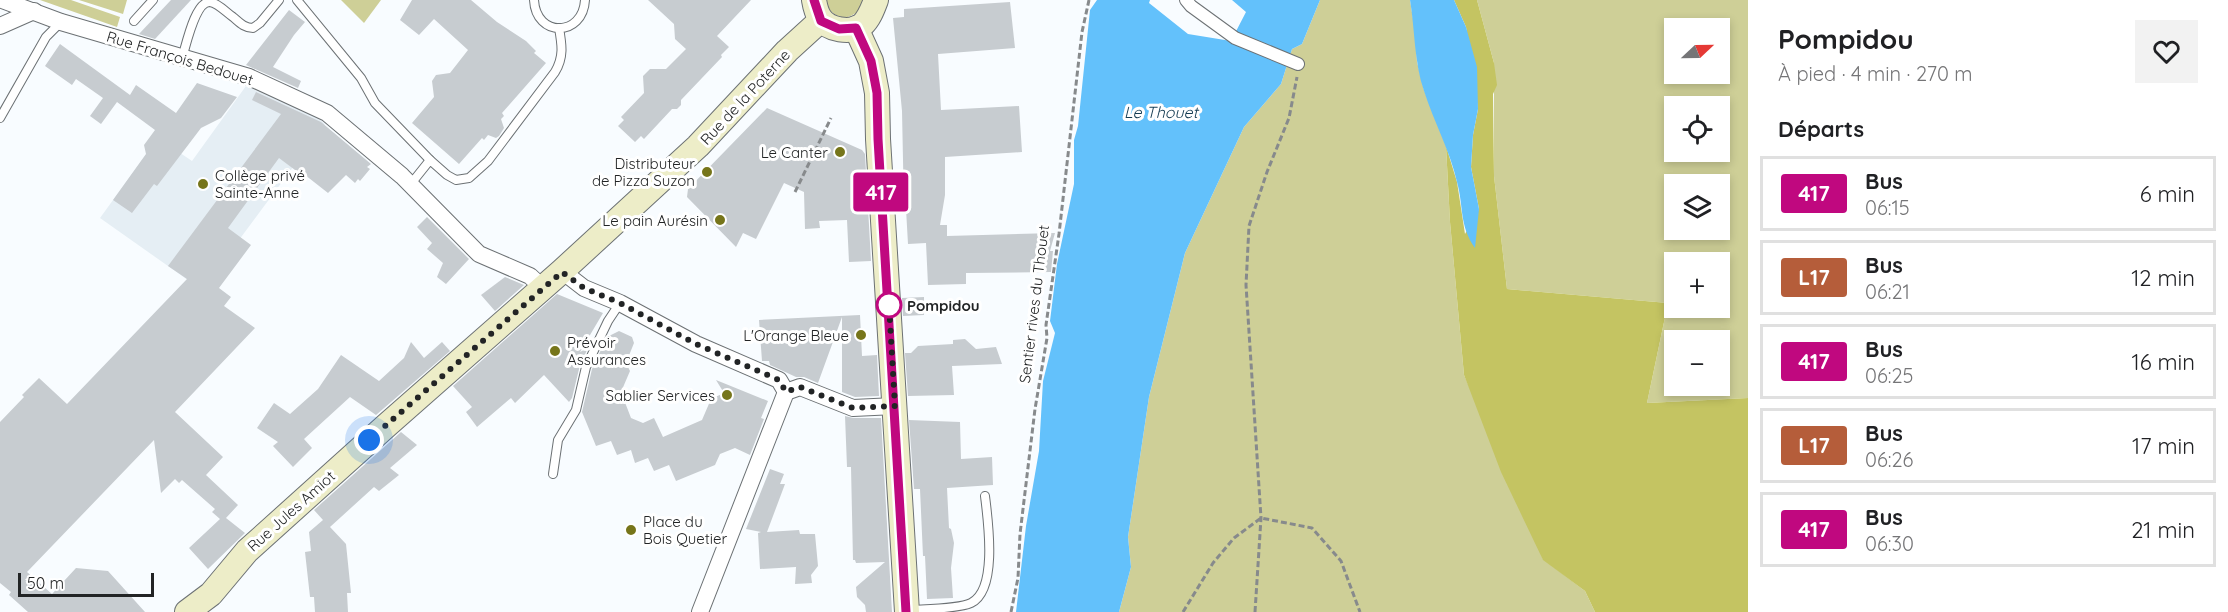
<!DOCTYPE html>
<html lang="fr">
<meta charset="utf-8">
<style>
body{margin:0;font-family:Quicksand,sans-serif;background:#f2f2f2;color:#202124;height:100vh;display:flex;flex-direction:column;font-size:22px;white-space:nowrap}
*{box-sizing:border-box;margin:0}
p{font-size:20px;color:#757577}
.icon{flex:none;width:33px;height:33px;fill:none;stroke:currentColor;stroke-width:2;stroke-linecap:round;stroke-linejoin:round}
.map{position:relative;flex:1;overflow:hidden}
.details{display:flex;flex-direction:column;background:#fff;width:480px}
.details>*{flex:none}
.badge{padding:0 12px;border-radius:4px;font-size:21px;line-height:39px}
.needle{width:39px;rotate:68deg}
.tools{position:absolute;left:1664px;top:18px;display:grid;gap:12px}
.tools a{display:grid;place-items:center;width:66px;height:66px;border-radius:0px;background:#fff;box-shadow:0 3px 9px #0003;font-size:30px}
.scale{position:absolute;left:18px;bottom:15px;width:136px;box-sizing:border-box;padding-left:6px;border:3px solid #222425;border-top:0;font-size:16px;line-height:21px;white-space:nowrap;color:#222425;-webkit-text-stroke:4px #fff;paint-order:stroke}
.you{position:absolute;width:30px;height:30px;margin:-15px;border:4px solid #fff;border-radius:50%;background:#1a73e8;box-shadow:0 0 0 9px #1a73e833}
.map>.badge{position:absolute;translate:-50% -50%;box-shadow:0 0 0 3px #fff}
h2{padding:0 30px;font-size:22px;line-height:54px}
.round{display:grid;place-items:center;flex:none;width:63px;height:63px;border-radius:0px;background:#f2f2f2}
.overview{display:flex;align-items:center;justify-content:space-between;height:102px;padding:0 30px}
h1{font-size:28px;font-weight:700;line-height:45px}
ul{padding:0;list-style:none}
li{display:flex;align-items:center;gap:18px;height:75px;margin:0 12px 9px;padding:0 18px;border:3px solid #e0e0e0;border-radius:0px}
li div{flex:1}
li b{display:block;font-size:22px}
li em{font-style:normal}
li .badge{min-width:66px;font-weight:700;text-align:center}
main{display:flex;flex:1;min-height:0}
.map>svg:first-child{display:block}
</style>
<main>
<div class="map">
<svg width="1748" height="612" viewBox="0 0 1748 612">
<rect width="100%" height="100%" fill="#f8fcff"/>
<!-- built -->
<path fill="#e5eef4" d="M246,86L318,118L325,124L202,290L100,218L158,138L192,161Z"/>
<!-- green -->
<g fill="#cecf97" fill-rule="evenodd">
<path d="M40,0H71L120,17L117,27Z"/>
<path d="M79,0H127L123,14Z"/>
<path d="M341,0H381L364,23Z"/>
<path d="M823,0H865C855,23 834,23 823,0Z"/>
<path d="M1320,0H1410L1415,31L1417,62L1424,90L1446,146L1450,222L1464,375L1543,559L1585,591L1595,612H1119L1131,567L1128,537L1149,397L1185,253L1244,127L1281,84L1292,49L1302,44Z"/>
<path d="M1477,0H1748V398L1647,403L1668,303L1507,289L1494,176V63ZM1674,28H1719V74H1674ZM1674,106H1719V152H1674ZM1674,184H1719V230H1674ZM1674,262H1719V308H1674ZM1674,340H1719V386H1674Z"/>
</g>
<!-- forest -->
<path fill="#c4c462" d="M1454,0H1477L1494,63L1497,85L1493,94L1494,176L1507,289L1668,303L1647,403L1748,398V612H1595L1585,591L1543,560L1501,472L1464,375L1450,222L1446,146L1457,182L1465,234L1479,209L1471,167L1473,135L1478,109L1466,27Z"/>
<!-- water -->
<g fill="#63c1fb">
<path d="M1097,0H1150L1149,3L1188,34L1231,41L1246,12L1232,0H1320L1302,44L1292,49L1281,84L1244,127L1185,253L1149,397L1128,537L1131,567L1119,612H1016L1026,526L1039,451L1043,381L1055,333L1050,321L1057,264L1074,184V140L1078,126L1090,10Z"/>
<path d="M1410,0H1454L1466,27L1477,67L1478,109L1473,135L1471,167L1479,209L1475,248C1459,225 1464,208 1457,182C1450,151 1434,122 1424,91C1414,62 1415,30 1410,0Z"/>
</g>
<!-- building -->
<g fill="#c7ccd0">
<path d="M171,0H191L155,39L139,34Z"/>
<path d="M412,0H471L497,22L526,41L536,51L534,53L546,63L502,113L504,116L501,119L504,128L499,136L496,138L488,135L484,140L482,138L459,164L412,123L434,97L432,81L436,75L450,73L468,50L434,19L419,35L400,20Z"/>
<path d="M648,0H751L717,36L729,47L721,55L722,57L681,100V105L677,109H672L644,139L641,136L635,142L618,126L624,120L621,117L644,93L643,76L650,69H666L686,49L675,39L674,24Z"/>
<path d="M1010,2L1015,48L938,54L941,110L1019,106L1022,152L945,157V195L940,225H947V236L1055,233L1050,251H1053L1051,272L966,273V284L928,285L926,243L908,244L906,209H904L902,111L893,18L904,17V9Z"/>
<path d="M289,10L305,22L294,35L273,67L301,81L298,88L246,65Z"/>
<path d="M60,44L130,95L136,85L176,113L197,83L237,97L221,118L201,128L157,186L154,184L132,213L113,200L146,154L144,145L155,130L117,102L101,124L90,116L103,98L76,79L72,85L45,66Z"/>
<path d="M256,92L321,122L371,164L367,167L370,169L360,181L358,179L355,183L346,175L328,193L300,171L299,173L279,158L228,228L251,245L219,288L231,297L224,306L255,328L175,412L223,457L206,475L238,505L226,518L245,533L208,569L189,548L220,519L212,512L215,509L182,480L179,483L175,479L161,493L154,440L27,572L52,594L76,568L108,571L145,612H28L9,595L11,592L0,583V422L24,397L22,395L39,378L67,404L187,279L168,266L281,114L252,100Z"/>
<path d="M767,108L862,150L865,154L871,261L849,262L847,220L819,221L820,228L805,229L804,192L784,183L756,239L743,233L736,247L687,197L688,189Z"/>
<path d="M427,217L469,259L446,284L437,277L443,263L427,249L432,243L417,227Z"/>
<path d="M505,277L524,285L495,311L481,295Z"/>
<path d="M557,294L603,313L580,352L588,348L580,365L572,398L569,402L544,375L515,403L511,398L477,427L466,412L472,407L453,386Z"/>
<path d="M924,297V315L903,316L902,298Z"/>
<path d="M860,315L862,356L877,355L879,396L855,397L842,392V317L818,383L804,377H796L770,365L769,361H762L759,320Z"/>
<path d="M619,331L632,337L634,343L626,363L630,371L621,392L631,418L643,423L654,418L663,437L702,420L711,399L724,393L716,380L768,401L761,418L764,419L750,455L735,448L720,454L715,465L676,481L669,465L654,471L648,458L635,463L631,450L617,455L611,441L596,446L582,412L592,369L607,337Z"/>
<path d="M965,339L976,349L996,347L1002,364L952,366L954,395L908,396L905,353H911L918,346L953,344V340Z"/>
<path d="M411,342L424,358L442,342L450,351L376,415L350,397L304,439L312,448L293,467L273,446L278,442L257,428L274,403L290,414L318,389L341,355L379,381L404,358Z"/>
<path d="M845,416L853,418H881L892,612H866L865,605L857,597L856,587L885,562L856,563L855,560H853L851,467H847Z"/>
<path d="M909,420L960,422L961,459L992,457L993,485L947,488L949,528L951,529L954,543L951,568L953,598L927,599L925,556H923L920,489H914Z"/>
<path d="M401,432L417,445L390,468L399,475L379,491L374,487L330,527L346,544L351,593H347L348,612H315L314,597H310L305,552L311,551L309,532L323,520L314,510Z"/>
<path d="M770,469L784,474L780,484H785L767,532L799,530L800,534H815L818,566L811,575L812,583L795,584L796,567L760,569L758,533L761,532L746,529Z"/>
</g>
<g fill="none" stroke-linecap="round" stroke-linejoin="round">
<!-- service casing -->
<g stroke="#6c7174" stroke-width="10">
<g id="service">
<path d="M297,0L361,78L375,103L430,160"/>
<path d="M534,0C536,38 583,37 585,0"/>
<path d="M134,21L153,0"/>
<path d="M182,58C186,46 195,1 210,2C218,3 227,13 233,17C239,22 244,28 253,28L260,23L279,0"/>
<path d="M0,118L46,37L61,22"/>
<path d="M410,185L430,160L447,175L456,180L469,178L488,161L555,72C564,57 562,45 559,28"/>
<path d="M553,474L558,440L576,410L586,367L608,321L620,303"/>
<path d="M910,610C924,609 959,609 971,603C998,590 988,521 985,496"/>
</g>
</g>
<!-- pedestrian casing -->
<g stroke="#6c7174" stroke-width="14">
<path id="pedestrian" d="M1186,0L1191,6L1235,38L1298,64"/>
</g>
<!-- minor casing -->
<g stroke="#6c7174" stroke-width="18">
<g id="minor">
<path d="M2,0L61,22L249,77L327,113L402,176L479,254L530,276L543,288"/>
<path d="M0,26L34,11"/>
<path d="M562,271L584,288L620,303L696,344L779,380L786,392"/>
<path d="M786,392L800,387L853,408L895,406"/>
<path d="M700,612L786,392"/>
</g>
</g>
<!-- secondary casing -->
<g stroke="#6c7174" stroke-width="26">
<g id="secondary">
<path d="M814,0C815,6 816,12 820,18C828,30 851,34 862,25C869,19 873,8 876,0"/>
<path d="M856,28L871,61L877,93L878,139L907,612"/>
<path d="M187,612L211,594L247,551L387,425L562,271L698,146L787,51L821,20"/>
</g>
</g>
<!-- path -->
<g stroke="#878a8c" stroke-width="3" stroke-dasharray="6 3" stroke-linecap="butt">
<path d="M795,192L831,118"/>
<path d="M1011,612L1018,578L1020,534L1035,409L1047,338L1046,325L1059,234L1082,32L1089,0"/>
<path d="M1183,612L1213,563L1234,538L1261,518L1312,528L1341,561L1360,612"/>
<path d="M1255,612L1261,518L1246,285L1249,226L1267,172L1289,118L1297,77"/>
</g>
<!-- service -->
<use href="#service" stroke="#fff" stroke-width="8"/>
<!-- pedestrian -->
<use href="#pedestrian" stroke="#fff" stroke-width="12"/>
<!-- minor -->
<use href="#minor" stroke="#fff" stroke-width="16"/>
<!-- secondary -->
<use href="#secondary" stroke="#ededc8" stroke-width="24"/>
</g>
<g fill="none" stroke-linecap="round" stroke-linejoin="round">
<!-- line casing -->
<g stroke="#fff" stroke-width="14">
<path id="line" d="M814,0L821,21L839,29L856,28L871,61L877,93L878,139L906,612"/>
</g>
<!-- line -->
<use href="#line" stroke="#c0087f" stroke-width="9"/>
<!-- walk -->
<path stroke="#222425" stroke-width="6" stroke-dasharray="0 10.8" d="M369,440L562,272L584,288L620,303L696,344L779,380L786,392L800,387L853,408L895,406L889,305"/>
</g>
<!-- markers -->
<g fill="#76751a" stroke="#fff" stroke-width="2">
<circle cx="840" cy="152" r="6"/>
<circle cx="707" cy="172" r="6"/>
<circle cx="203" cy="184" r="6"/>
<circle cx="720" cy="220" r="6"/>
<circle cx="861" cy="335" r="6"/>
<circle cx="555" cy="351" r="6"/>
<circle cx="727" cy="395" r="6"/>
<circle cx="631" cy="530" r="6"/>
</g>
<circle fill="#fff" stroke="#c0087f" stroke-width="3" cx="889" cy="305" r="12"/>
<g text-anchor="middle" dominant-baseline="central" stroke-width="6" stroke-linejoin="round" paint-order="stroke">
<!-- street labels -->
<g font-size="15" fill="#222425" stroke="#fff">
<text transform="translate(180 58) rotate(17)">Rue François Bedouet</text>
<text transform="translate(745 97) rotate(-47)">Rue de la Poterne</text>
<text transform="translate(1034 304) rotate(-83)">Sentier rives du Thouet</text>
<text transform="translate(291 511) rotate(-42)">Rue Jules Amiot</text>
</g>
<!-- poi labels -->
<g font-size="15" fill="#222425" stroke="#fff" text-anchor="end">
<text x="828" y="152">Le Canter</text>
<text x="695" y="163">Distributeur<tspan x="695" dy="17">de Pizza Suzon</tspan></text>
<text x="215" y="175" text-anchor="start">Collège privé<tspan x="215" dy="17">Sainte-Anne</tspan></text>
<text x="708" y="220">Le pain Aurésin</text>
<text x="849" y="335">L'Orange Bleue</text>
<text x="567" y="342" text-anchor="start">Prévoir<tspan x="567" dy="17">Assurances</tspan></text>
<text x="715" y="395">Sablier Services</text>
<text x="643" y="521" text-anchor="start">Place du<tspan x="643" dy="17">Bois Quetier</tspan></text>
</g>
<!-- stop labels -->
<g font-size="15" font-weight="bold" fill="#222425" stroke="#fff" text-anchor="start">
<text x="907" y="305">Pompidou</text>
</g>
<!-- water labels -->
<g font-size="16" font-style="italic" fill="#133b52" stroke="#fff">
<text x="1161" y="112">Le Thouet</text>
</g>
</g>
</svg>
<div class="tools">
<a><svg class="needle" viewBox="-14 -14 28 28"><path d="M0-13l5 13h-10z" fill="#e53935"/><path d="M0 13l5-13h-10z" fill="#757577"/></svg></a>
<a><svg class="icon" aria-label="locate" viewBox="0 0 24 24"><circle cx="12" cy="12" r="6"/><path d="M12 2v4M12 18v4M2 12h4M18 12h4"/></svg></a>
<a><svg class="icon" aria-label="layers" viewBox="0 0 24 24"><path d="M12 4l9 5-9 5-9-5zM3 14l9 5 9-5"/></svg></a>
<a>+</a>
<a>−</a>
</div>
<div class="scale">50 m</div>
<div class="you" style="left:369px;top:440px"></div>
<b class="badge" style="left:881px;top:192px;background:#c0087f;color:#fff">417</b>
</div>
<section class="details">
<div class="overview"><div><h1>Pompidou</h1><p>À pied · 4 min · 270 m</p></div><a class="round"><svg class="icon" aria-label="heart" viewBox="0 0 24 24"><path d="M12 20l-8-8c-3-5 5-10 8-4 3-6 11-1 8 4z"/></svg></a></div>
<h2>Départs</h2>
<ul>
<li><span class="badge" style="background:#c0087f;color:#fff">417</span><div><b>Bus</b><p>06:15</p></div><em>6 min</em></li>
<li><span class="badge" style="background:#b55d3a;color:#fff">L17</span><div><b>Bus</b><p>06:21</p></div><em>12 min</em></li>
<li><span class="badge" style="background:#c0087f;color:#fff">417</span><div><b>Bus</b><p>06:25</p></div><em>16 min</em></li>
<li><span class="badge" style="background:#b55d3a;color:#fff">L17</span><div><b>Bus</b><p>06:26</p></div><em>17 min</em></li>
<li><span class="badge" style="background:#c0087f;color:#fff">417</span><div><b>Bus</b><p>06:30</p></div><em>21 min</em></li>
</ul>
</section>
</main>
